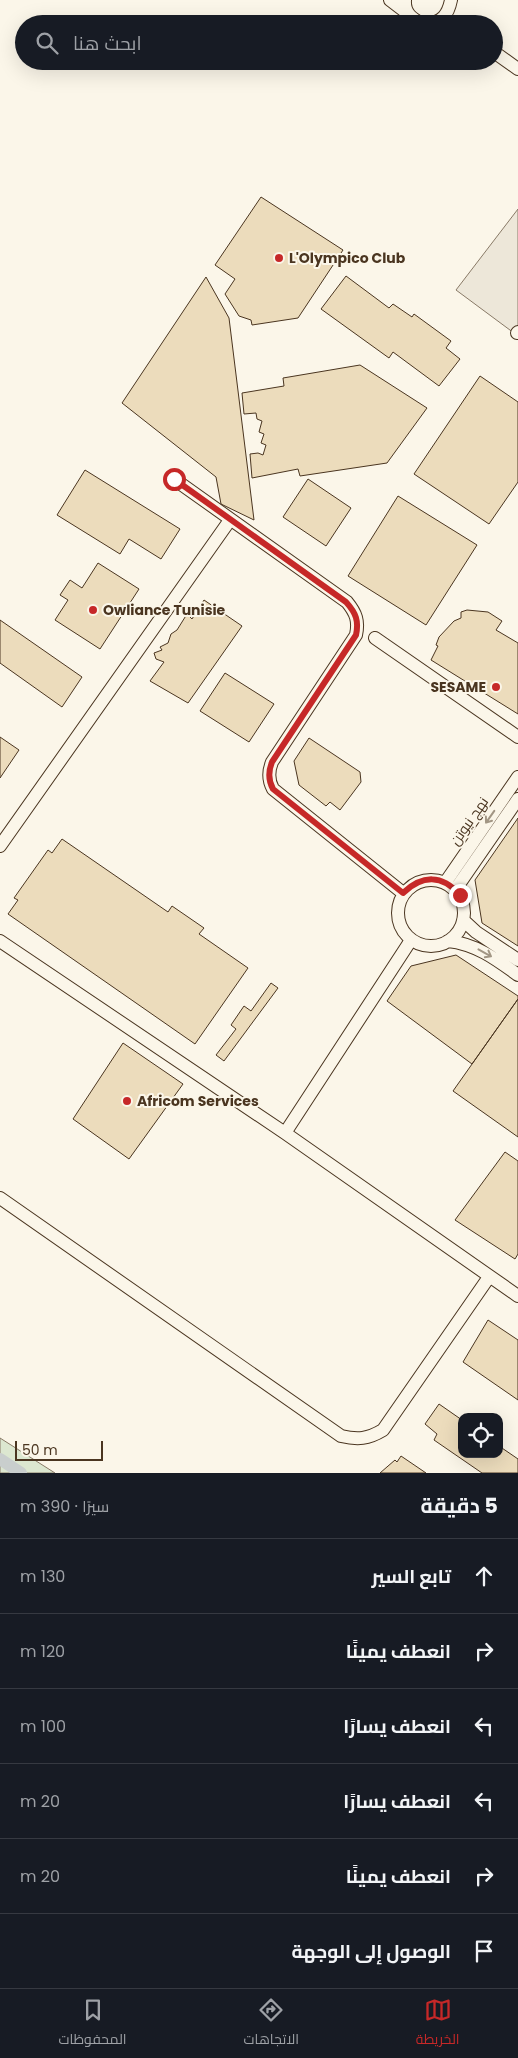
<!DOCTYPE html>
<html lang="ar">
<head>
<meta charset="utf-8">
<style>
	body { margin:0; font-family:Poppins,Cairo,sans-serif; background:#242831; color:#f1f3f6; direction:rtl }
	.controls { position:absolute; right:15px; bottom:15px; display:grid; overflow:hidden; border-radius:10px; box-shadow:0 5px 20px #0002 }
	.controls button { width:45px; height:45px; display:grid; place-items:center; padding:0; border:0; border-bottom:1px solid #363941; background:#171b24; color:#f1f3f6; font:25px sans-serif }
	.scale { position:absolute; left:15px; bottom:12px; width:88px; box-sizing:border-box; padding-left:5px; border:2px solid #4a3520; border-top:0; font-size:14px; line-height:18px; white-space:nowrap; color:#4a3520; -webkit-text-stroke:4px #fbf6e9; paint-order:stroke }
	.stop { position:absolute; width:15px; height:15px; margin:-11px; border:4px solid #c62828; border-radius:50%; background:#fff }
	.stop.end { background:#c62828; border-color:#fff; box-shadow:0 1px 5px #0008 }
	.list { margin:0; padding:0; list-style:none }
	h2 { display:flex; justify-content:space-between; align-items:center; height:65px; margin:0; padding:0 20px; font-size:21px }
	h2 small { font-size:16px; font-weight:400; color:#9ea1a6 }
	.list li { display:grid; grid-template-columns:32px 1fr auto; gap:15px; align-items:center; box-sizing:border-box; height:75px; padding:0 20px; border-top:1px solid #363941 }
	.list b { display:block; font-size:19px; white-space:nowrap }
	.list em { font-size:16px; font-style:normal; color:#9ea1a6 }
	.icon { flex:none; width:28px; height:28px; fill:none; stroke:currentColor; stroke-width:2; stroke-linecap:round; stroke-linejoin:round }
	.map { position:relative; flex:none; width:518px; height:1473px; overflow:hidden; direction:ltr }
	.search { position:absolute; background:#171b24; box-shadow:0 5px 20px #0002; left:15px; right:15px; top:15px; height:55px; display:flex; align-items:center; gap:12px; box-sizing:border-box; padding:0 18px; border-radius:28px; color:#9ea1a6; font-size:19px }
	.sheet { height:515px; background:#171b24 }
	nav { display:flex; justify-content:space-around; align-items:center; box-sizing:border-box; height:70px; border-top:1px solid #363941; background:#171b24; font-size:14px; color:#9ea1a6 }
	nav a { display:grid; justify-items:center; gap:2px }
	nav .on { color:#c62828 }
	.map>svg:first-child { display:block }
</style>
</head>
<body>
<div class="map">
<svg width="518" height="1473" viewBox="0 0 518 1473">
	<rect width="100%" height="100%" fill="#fbf6e9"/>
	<!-- green -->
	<path fill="#dce7d0" stroke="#887966" d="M0,1438L55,1473H0Z"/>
	<!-- parking -->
	<path fill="#ede7d9" stroke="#887966" d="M518,209V336L456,290Z"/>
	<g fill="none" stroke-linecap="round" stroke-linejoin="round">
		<!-- canal -->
		<path stroke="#c9cecd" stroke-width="12" d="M0,1459L21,1473"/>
	</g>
	<!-- building -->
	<path fill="#ecdcbc" stroke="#4a3520" d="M261,197L343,250L298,318L252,325L251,320L239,316L225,294L235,279L215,265Z
		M346,276L389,308L393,304L412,317L414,314L451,341L446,348L460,359L439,386L393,352L389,358L321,309Z
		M206,277L229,318L254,520L221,504L216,477L122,403Z
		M360,365L427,408L387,463L300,476L298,469L252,478L250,454L258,453L263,455L266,445L261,443L264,434L259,432L262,421L257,419L256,413L244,414L242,393L284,386L283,378Z
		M480,376L518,402V482L489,524L414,474Z
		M85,470L180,529L161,559L129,539L120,554L57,515Z
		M308,479L351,508L326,546L283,517Z
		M398,496L477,545L426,625L348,576Z
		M98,563L139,589L100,649L55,620L68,600L60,595L70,580L82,588Z
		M204,600L242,626L188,703L150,681L164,662L156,659L154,653L162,650L160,647L168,643L171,634L177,630L187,614L192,619Z
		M467,610L488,612L502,621L496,630L518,643V714L431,660L438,646L436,645L439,637L454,621L461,618V612Z
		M0,620L82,677L62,707L0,663Z
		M225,673L274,704L249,742L200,711Z
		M0,737L19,750L0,778Z
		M309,738L360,772L361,782L340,810L330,802L326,806L299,785L294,761Z
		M518,818V946L482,923L475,880Z
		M62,839L168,912L172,906L204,928L199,934L248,968L195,1044L8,914L18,900L14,898L48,850L52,853Z
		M456,955L518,996V999L472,1064L387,1001L411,966Z
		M271,983L278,988L224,1061L216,1055L236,1029L231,1025L244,1006L251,1011Z
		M518,999V1137L453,1091Z
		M123,1043L183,1084L129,1159L73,1119Z
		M505,1152L518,1161V1254L515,1259L455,1220Z
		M488,1320L518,1340V1400L463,1362Z
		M439,1404L462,1420V1454H499V1446L518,1459V1473H482L434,1440L437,1434L425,1424Z
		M401,1456L426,1473H380L395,1460L397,1462Z"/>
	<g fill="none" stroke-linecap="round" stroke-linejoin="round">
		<defs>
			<path id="minor" d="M390,0L407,13
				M405,0C404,13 412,19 423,24
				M427,24C442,22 448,15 451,0
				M494,52L518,69
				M517,333L518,332
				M174,479L347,602C356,613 359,621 356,635L272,762C268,772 268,780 273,789L403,893
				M375,638L518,737
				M0,846L230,520
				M398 913a33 33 0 1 1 66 0a33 33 0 1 1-66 0Z
				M445,883L518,777
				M455,890L518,799
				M463,920L476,932L518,960
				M0,941L285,1133L518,1296
				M448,941C476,944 496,959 518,975
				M285,1133L411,940
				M0,1198L341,1436C358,1440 368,1439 383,1430L489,1277"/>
		</defs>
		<!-- minor casing -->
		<use href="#minor" stroke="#4a3520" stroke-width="14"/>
		<!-- minor -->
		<use href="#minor" stroke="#fbf6e9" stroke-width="12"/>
	</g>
	<!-- one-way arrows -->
	<defs><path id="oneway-shaft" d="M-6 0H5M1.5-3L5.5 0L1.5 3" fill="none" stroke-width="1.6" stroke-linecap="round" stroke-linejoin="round" transform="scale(1.25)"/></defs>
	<g stroke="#a29684">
		<use href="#oneway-shaft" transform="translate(490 817) rotate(125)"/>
		<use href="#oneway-shaft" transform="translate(485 953) rotate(29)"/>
	</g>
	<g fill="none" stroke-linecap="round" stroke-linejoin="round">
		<!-- route -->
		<path stroke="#c62828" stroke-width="6" d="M174,479L346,602C356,613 359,621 356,635L272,762C268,772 268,780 273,789L403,893C422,875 442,874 460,895"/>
	</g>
	<!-- markers -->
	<g fill="#c62828" stroke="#fbf6e9" stroke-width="2">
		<circle cx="279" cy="258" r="5"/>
		<circle cx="93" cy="610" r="5"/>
		<circle cx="496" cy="687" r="5"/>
		<circle cx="127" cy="1101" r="5"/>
	</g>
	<g text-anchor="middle" stroke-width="4" stroke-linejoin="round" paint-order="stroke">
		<!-- poi labels -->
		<g font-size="14" font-weight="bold" fill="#4a3520" stroke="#fbf6e9" text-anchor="start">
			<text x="289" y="263">L'Olympico Club</text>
			<text x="103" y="615">Owliance Tunisie</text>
			<text x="486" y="692" text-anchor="end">SESAME</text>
			<text x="137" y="1106">Africom Services</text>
		</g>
		<!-- street labels -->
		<g font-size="14" fill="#4a3520" stroke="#fbf6e9">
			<text transform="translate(469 821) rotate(-55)" y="5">نهج نيوتن</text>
		</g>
	</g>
</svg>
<div class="controls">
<button><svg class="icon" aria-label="locate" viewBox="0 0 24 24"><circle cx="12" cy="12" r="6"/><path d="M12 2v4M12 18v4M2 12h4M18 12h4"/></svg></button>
</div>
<div class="scale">50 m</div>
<div class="stop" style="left:174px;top:479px"></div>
<div class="stop end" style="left:460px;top:895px"></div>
<div class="search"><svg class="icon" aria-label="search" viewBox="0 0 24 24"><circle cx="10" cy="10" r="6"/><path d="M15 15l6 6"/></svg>ابحث هنا</div>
</div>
<section class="sheet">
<h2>5 دقيقة<small>سيرًا · 390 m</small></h2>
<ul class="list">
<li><svg class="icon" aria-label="ahead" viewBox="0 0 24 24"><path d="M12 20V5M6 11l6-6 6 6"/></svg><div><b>تابع السير</b></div><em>130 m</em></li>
<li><svg class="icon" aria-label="right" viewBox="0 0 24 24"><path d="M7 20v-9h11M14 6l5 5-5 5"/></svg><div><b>انعطف يمينًا</b></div><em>120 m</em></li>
<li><svg class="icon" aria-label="left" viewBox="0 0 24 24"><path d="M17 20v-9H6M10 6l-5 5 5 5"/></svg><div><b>انعطف يسارًا</b></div><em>100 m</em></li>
<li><svg class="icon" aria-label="left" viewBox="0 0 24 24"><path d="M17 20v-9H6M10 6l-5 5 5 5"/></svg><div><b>انعطف يسارًا</b></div><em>20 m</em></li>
<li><svg class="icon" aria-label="right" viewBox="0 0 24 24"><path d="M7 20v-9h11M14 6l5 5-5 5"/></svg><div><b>انعطف يمينًا</b></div><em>20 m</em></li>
<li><svg class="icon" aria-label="arrive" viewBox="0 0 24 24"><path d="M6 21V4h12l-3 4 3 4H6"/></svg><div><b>الوصول إلى الوجهة</b></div></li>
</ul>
</section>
<nav>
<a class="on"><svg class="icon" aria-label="map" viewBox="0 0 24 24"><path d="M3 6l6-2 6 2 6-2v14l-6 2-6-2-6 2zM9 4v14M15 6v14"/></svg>الخريطة</a>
<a><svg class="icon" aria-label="directions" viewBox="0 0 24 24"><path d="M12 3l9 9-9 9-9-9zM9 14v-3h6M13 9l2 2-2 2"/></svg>الاتجاهات</a>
<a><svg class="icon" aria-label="saved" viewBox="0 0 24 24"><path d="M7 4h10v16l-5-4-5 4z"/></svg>المحفوظات</a>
</nav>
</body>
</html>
